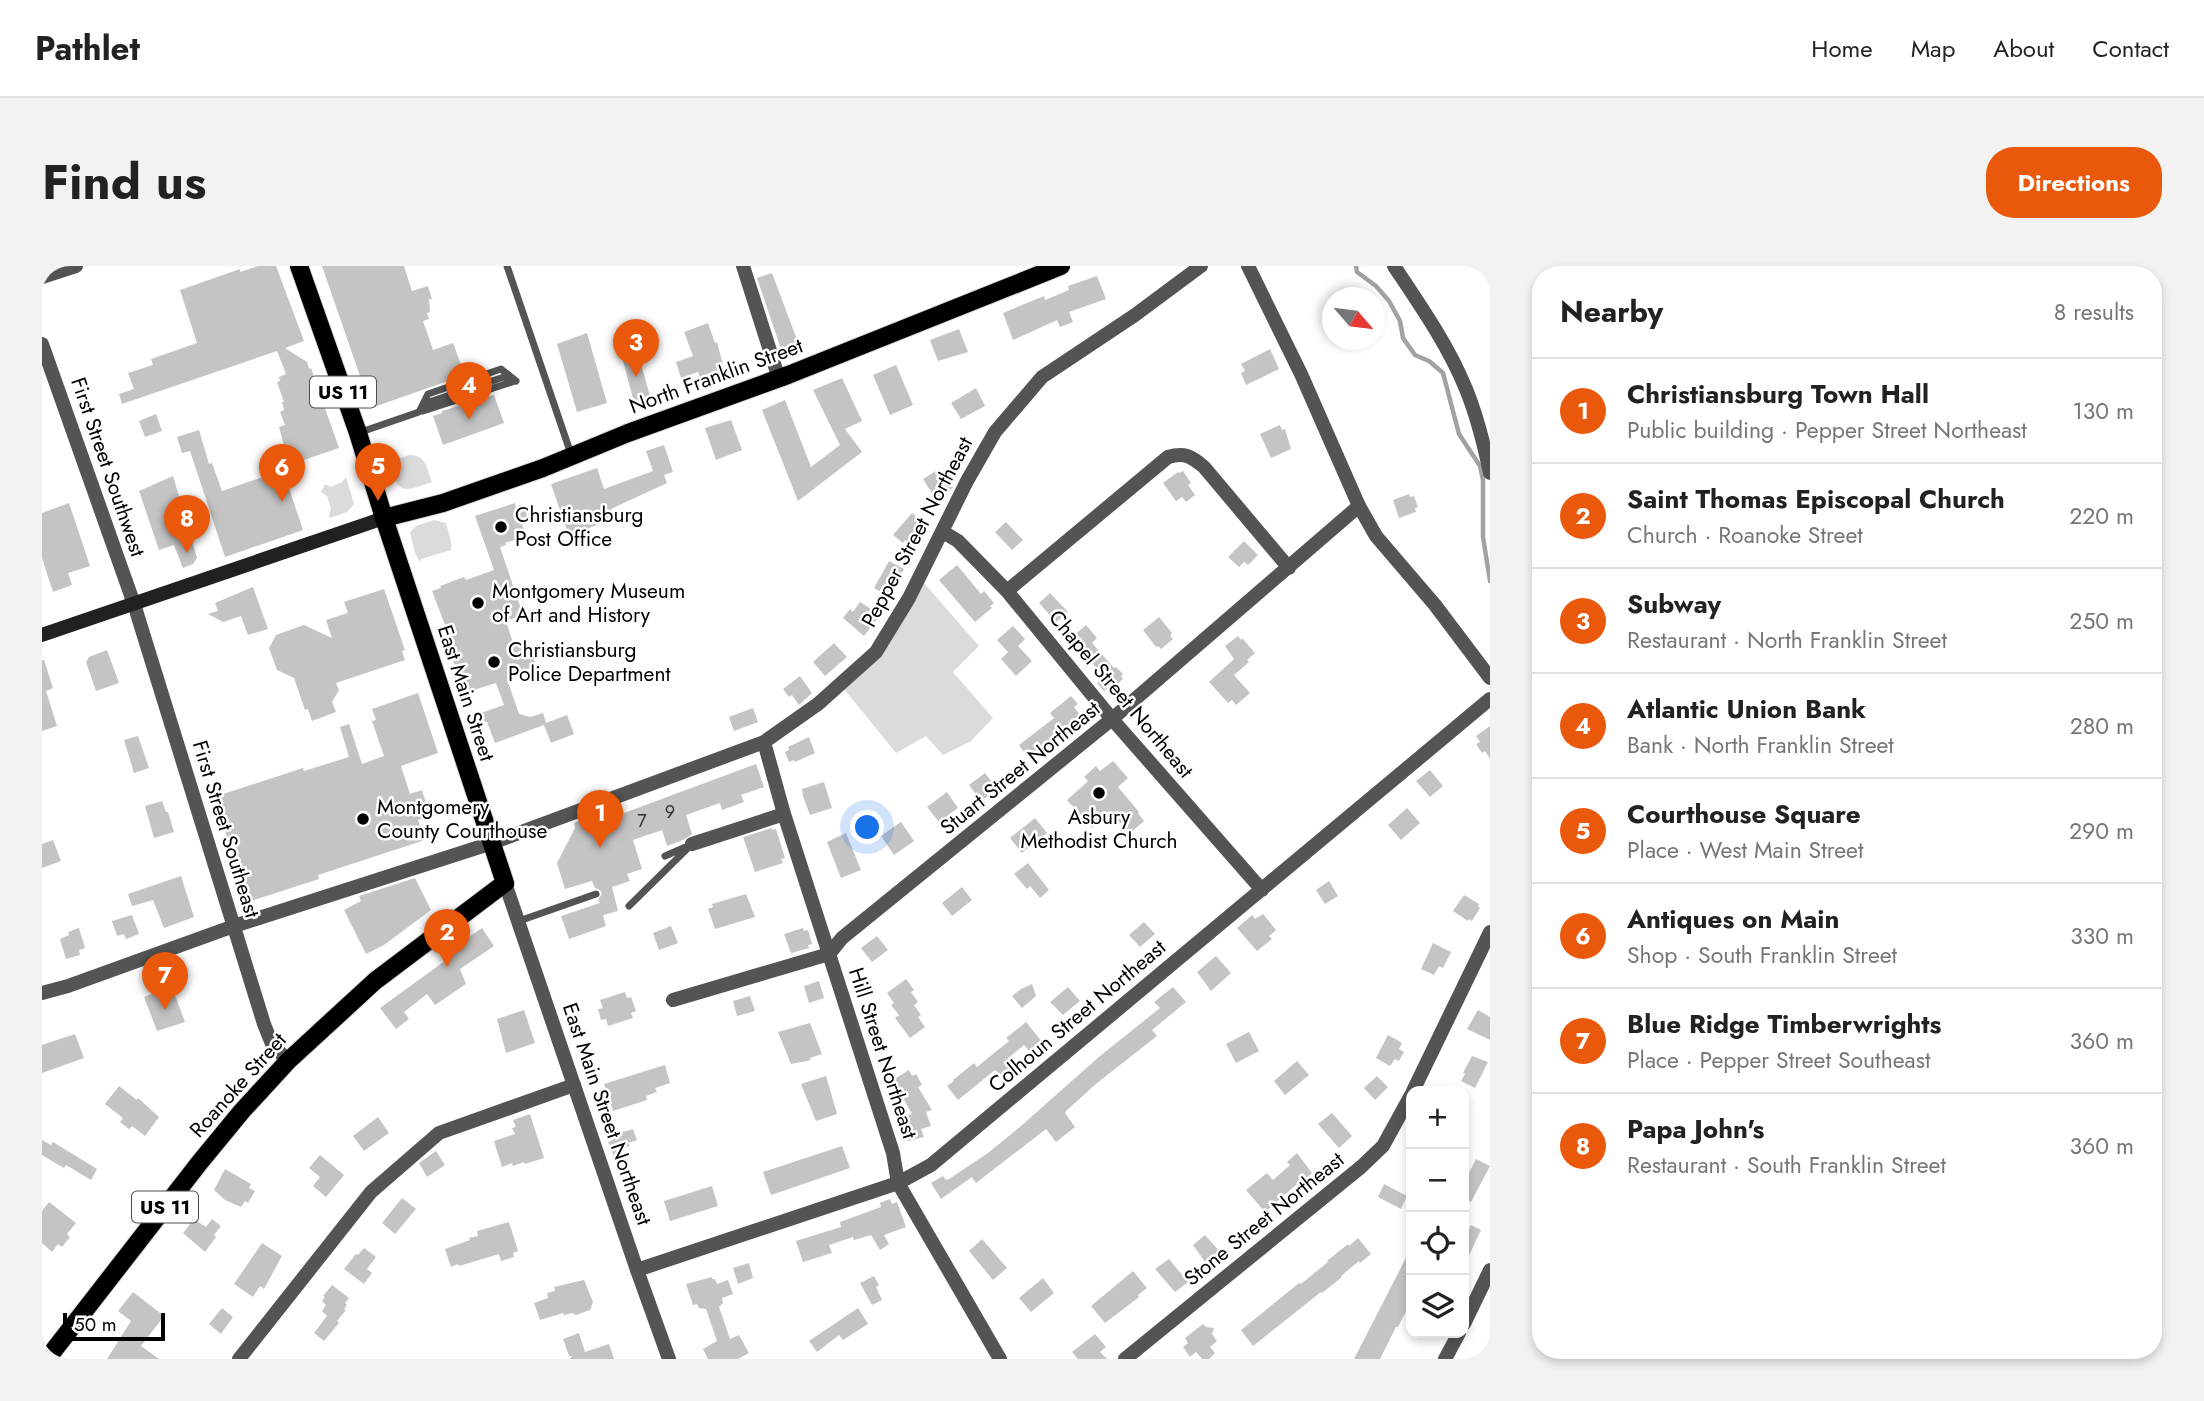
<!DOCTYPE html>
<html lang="en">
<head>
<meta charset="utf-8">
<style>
	body { margin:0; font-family:Jost,sans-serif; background:#f2f2f2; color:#222 }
	.controls { position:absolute; right:21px; bottom:21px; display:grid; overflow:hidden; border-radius:14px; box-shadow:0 4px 10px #0003 }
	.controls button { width:63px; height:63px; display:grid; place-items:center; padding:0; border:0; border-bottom:2px solid #e0e0e0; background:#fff; color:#222; font:35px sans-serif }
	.compass { position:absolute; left:1280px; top:21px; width:63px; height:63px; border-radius:50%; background:#fff; box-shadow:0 4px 10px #0003; rotate:118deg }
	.scale { position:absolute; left:21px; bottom:18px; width:102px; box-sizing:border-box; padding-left:7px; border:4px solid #000; border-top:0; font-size:19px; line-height:24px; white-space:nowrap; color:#000; -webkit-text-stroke:5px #fff; paint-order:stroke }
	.you { position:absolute; left:826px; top:562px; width:24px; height:24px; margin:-18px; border:5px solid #fff; border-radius:50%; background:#1a73e8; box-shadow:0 0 0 10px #1a73e833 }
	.badge { display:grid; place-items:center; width:46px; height:46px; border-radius:50%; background:#ea580c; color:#fff; font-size:23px; font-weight:700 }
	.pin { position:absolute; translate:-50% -58px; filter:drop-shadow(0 2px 4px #0008) }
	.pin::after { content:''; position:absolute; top:37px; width:24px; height:21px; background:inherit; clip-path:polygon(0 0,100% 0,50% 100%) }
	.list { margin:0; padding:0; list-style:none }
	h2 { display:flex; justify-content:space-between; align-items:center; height:91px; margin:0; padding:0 28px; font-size:30px }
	h2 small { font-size:23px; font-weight:400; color:#767676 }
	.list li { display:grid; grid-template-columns:46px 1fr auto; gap:21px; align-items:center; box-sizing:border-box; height:105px; padding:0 28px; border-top:2px solid #e0e0e0 }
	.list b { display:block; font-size:26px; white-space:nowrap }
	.list p { margin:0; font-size:23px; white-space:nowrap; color:#767676 }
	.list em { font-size:23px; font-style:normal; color:#767676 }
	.icon { flex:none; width:38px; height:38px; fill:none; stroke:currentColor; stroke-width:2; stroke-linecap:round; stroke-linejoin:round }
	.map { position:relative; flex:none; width:1448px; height:1093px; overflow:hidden; border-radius:28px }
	header { display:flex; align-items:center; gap:42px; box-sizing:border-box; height:98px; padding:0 35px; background:#fff; border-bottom:2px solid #e0e0e0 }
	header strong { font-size:33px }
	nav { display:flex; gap:38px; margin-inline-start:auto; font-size:24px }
	.intro { display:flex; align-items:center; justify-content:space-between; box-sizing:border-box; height:168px; padding:0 42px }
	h1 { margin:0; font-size:49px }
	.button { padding:18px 32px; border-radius:28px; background:#ea580c; color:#fff; font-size:24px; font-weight:700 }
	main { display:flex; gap:42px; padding:0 42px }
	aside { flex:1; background:#fff; border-radius:28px; box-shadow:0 4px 10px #0003 }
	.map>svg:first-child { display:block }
</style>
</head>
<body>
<header>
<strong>Pathlet</strong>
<nav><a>Home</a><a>Map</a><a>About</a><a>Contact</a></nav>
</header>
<div class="intro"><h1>Find us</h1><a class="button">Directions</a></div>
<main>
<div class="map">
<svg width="1448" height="1093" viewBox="0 0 1448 1093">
	<rect width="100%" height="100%" fill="#fff"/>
	<!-- green -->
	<path fill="#dbdbdb" d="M367,189C384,188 385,203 390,216C359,227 357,228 347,196Z
		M304,211L312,238L305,246L288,252L287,249L289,243L285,230L279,226L283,218L289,221L300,216Z
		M392,254L404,257L409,276V284L379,293L378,296L373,287L368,266L374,260Z
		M881,316L937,380L911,406L951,452L929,475L901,489L884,470L854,487L802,423Z"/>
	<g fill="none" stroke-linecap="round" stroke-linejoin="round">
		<!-- stream -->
		<path stroke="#a2a2a2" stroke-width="4.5" d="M1314,0L1315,6L1334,20L1347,35L1358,55L1361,72L1373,89L1387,95L1401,107L1417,168L1438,200L1441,214V271L1448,315"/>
	</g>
	<!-- building -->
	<path fill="#c4c4c4" d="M216,0H234L262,75L243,82L265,96L267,103L269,102L297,182L247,199L237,161L243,159L238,146L242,144L240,136H242L235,116L238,115L237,111L244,108L235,85L80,138L77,128L92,123L86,107L111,99L109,93L155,77L138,24L198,3V6Z
		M280,0H362L370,25L386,20L390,33H387L388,46L385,47L387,53L381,55L391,84L411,77L423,109L329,142Z
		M730,7L757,79L740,86L715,12Z
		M1055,10L1064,33L1027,46L1031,56L1018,61L1015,54L971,74L961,47L1002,30L1003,34L1027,24L1026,20Z
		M666,57L673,77L675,76L682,103L658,111L656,106L639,112L634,96L651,90L642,66Z
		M917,63L926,86L896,95L888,74Z
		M545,67L565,137L535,146L515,78Z
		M1228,83L1237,103L1204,119L1199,107L1203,105L1199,98Z
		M597,91L608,130L592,136L581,95Z
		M854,99L871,139L848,149L831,109Z
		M800,112L820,155L803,163L820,186L756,235L720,144L743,134L769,201L798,179L771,124Z
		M934,122L943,140L919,153L909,137Z
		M452,129L462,157L401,179L391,150L400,147V145Z
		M114,148L120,165L103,171L97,155Z
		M689,154L700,184L674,194L663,162Z
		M1238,159L1240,164L1243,163L1249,183L1229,192L1218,168Z
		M157,164L167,198L170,197L180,225L241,204L261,264L183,291L148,185L140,187L135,171Z
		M622,179L631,206L622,209L625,217L569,243L573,252L547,262L549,269L529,276L509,218L555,202L562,223L611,205L604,185Z
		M902,204L911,222L893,232L881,213L894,205L896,208Z
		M1141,205L1149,217L1146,219L1153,229L1144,236L1140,231L1134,235L1121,217L1136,206L1137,207Z
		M131,210L155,292L151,298L141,302L132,279L117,284L97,225Z
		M1367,228L1368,231L1372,230L1376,241L1373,242L1374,246L1357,252L1351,234Z
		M27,237L48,300L26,307L30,319L11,326L0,292V247Z
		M473,237L474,243L482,240L487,256L480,258L482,264L476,266L478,272L463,277L464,279L458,281L481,349L464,355L471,377L476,375L478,380L481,379L483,386L489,384L494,400L480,405L481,408L465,413L477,448L488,451L501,447L504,457L525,449L532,468L509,477L502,459L453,477L445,456H443L439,447L462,439L454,417L422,427L407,382L411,380L390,325L399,322L398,320L422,311L424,314L452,304L433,250Z
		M870,247L886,260L869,280L863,274L861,277L851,269Z
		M964,256L981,274L970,284L953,266Z
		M1202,275L1216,289L1206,299L1202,296L1197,301L1186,291Z
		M847,295L862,303L846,330L832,322Z
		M915,299L939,328L942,325L952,337L948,340L950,342L933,356L897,314Z
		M211,321L226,363L206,369L199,350L181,356L166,348L176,345L173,337Z
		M342,323L363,384L360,385L363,394L294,417L297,424L290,436L294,446L270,455L266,443L263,444L252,412L235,404L227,382L234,369L262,359L290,372L284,354L306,347L302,336Z
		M1008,327L1026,346L1014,356L997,337Z
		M818,336L838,349L822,370L801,352L808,343L811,346Z
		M1117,351L1130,367L1128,370L1131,373L1119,383L1116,380L1114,381L1101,364Z
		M1044,359L1055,372L1050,377L1072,402L1074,401L1081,408L1079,410L1081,413L1067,425L1064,423L1062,425L1055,417L1062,411L1029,372Z
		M971,360L983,373L976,380L990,395L974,410L959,393L966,386L955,374Z
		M1196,370L1199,374L1200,372L1213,387L1205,394L1207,396L1192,409L1208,427L1194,439L1190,434L1186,437L1167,416L1192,393L1183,380Z
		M792,377L805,391L783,410L771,396Z
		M65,384L77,417L54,425L44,396L47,391Z
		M0,394H2L11,422L4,425L15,460L0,465Z
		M758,410L770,427L757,439L750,429L747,431L741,423Z
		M376,427L396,487L359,500L368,528L380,524L388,550L376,554L383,574L276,609L277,613L206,636L172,531L261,502L262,505L307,491L298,461L307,458L320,498L342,490L330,455L334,454L330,443Z
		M1029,430L1036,438L1032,441L1038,449L986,491L977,479L1012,452L1008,447Z
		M711,442L716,456L692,465L687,451Z
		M1448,460V493L1443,485L1440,487L1434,478L1438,476L1434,470Z
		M96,470L107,502L92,507L82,474Z
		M767,471L773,487L753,496L752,494L747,496L743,486L747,484L746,481Z
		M1071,495L1086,512L1076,521L1097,546L1096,547L1102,555L1088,567L1068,546L1050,562L1025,534L1043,518L1046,515L1042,511L1054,500L1058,505Z
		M714,498L722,521L699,529L702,536L680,544L678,537L644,549L650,568L641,574L625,580L620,564L591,574L600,603L585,608L588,615L570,621L576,645L561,649L564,660L527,673L519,650L558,637L556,634L560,628L558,624L553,622L550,615L523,623L515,597L533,562L532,557L579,539L582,547Z
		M1388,504L1401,520L1388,531L1374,515Z
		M943,507L955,523L939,535L927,519Z
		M782,516L790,542L768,549L761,530L760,523Z
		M905,526L916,542L897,556L885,541Z
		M120,535L124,546H126L132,566L112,572L103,540Z
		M1365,542L1378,557L1359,574L1346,559Z
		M993,552L1005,567L980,587L968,572Z
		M859,556L872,575L852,589L839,570Z
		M730,562V564L734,563L743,592L739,593L741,597L713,606L701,571Z
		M804,567L819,604L799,612L785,576Z
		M11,574L19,595L0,602V578Z
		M986,597L1007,624L998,632L988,620L985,623L972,608Z
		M139,610L152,651L122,662L111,634L90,640L86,628Z
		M373,612L389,644L342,679L324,688L302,644L319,635L317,630Z
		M1287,615L1296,630L1283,638L1274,624Z
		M920,621L930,634L910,650L900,637Z
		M704,628L713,651L673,663L666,643L671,641L670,638Z
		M1422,629L1437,638L1436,640L1438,642L1430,655L1427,653L1426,655L1411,645Z
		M1221,648L1234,664L1227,670L1230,673L1215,685L1195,662L1210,649L1213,653Z
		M90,649L97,668L84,673L82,668L75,670L70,655Z
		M1102,656L1113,668L1098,681L1087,669Z
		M629,660L636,677L617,684L611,667Z
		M37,662L43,682L37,684L38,689L24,693L18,673L27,669L26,666Z
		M440,662L452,680L418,703L424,718L393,739L385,728L362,746L367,753L354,763L338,742L407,692L406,690L414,685L411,682Z
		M761,662L762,665L766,664L770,678L766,679L767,682L749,687L742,668Z
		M835,670L846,684L830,696L819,682Z
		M1391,677L1409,686L1401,702L1397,700L1392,709L1379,703Z
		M1174,690L1189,707L1169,725L1155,706Z
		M864,713L872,724L869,726L876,736L872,739L879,749L876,751L883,761L868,772L853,752L857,749L849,739L852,737L845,727Z
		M777,715L782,732L767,737L762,720Z
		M990,718L994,730L980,742L970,730L979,723Z
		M130,721L143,756L115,765L102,731Z
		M1026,721L1038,735L1021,749L1008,736Z
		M1131,721L1144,736L1110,764L1115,770L1055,817L1024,845L1023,847L1033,861L1014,876L1004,863L934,917L930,911L899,933L889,917L901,910L904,914L907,913L946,887L979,860L1058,790L1118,742L1112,736Z
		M583,726L585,732L589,731L594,745L589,747L591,752L566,760L564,753L559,754L556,743L561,742L558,734Z
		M708,730L713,745L695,750L691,735Z
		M482,744L493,777L464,787L455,753Z
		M1436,744L1448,751V774L1425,763Z
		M984,756L1001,777L989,787L982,779L966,792L971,802L961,810L953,804L916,834L905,820L912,815L911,814L932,797L935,801L967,775L964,772Z
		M768,757L780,788L768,792L769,794L749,798L736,766Z
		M1207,766L1217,785L1194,797L1184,778Z
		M33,768L42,792L0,807V779Z
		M1346,769L1360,777L1357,783L1362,786L1357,795L1353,793L1348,800L1334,792Z
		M1430,790L1446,796L1433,822L1419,815L1423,808L1421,807Z
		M1255,795L1267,809L1243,829L1232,815Z
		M623,799L628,817L613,822L615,826L604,830L605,834L571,845L562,818Z
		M867,804L870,810L874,808L880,819L876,821L890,844L884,846L889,860L879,863L882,871L866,875L860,854L864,853L863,850L870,848L851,814Z
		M784,810L795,848L774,855L759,818Z
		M1335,810L1346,821L1333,834L1322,822Z
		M77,820L95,834L96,832L117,851L103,870L90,860L87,863L78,856L81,852L63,838Z
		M1290,847L1310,870L1297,882L1276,858Z
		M488,848L502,892L483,898L482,896L471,900L470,897L460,901L452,875L473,868L470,862L474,861L471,854Z
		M336,851L347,867L322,885L311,870Z
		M591,863L595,874L586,877L588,880L581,882L584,892L574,895L566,876L571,874L570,869Z
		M0,874L9,879L11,876L55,903L49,914L24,899L22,902L0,889Z
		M800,880L808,902L729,929L721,906Z
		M394,885L403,899L385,911L377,897Z
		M1255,887L1270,907L1256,919L1255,918L1223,946L1204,924L1225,907L1231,914L1248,899L1245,896Z
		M278,889L302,909L284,931L271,920L278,911L267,902Z
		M1434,893L1448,900L1429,936L1422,932V917Z
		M183,903L209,918L207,922L213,925L206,937L203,935L199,941L183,934L172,924Z
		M1342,918L1365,930L1359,943L1336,931Z
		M670,920L676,940L628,955L622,935Z
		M360,932L374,943L353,968L340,957Z
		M848,933L850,938L855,936L864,961L842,969L847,978L838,984L829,969L812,974L811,971L787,979L790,987L761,996L754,975L799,961L798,956L839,941L838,937Z
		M7,936L34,957L25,968L28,971L20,981L16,978L10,986L0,977V945Z
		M152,953L164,961L170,953L179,960L172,969L174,971L163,986L141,967Z
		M467,956L476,985L471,987L472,991L459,995L457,988L417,1000L416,998L409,1001L403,983L428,974L427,972L436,970L435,965Z
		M1429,959L1439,964L1422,1000V974Z
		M1163,969L1180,988L1166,1000L1151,979Z
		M1316,972L1329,988L1318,997L1317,995L1299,1010L1300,1011L1280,1027L1279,1026L1211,1080L1199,1064L1257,1017L1259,1018L1286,996L1285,995L1306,978L1307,980Z
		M940,973L965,1002L951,1014L927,985Z
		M220,977L240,990L222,1023L218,1020L211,1031L192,1018Z
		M322,982L334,991L325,1003L330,1007L322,1018L302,1003L314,988L316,989Z
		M1369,982V1036L1356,1061H1354L1338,1093H1312Z
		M1127,993L1146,1016L1133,1026L1113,1003Z
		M707,997L711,1012L696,1018L691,1002Z
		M1091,1005L1105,1022L1096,1029L1097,1031L1063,1057L1049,1040Z
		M832,1010L837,1019L834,1021L840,1034L830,1039L818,1017Z
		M670,1011V1013H673L675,1018L686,1014L691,1028L680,1032L681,1037L677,1041L688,1073L697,1069L707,1087L696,1093H666L661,1083L675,1075L664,1043L657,1042L655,1038L651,1039L644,1018Z
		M1001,1012L1012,1027L989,1046L977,1032Z
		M542,1014L551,1036L548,1044L534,1049L530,1047L522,1049L521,1047L498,1054L492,1037L506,1032L505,1027L513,1025L512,1021Z
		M290,1019L307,1032L303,1037L305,1039L302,1043L304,1044L295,1055L297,1057L282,1075L272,1067L285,1050L280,1045L284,1039L280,1035L283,1031L281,1030Z
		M91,1026L122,1050L99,1080L117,1093H65L89,1055L76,1045Z
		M180,1042L191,1051L179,1068L167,1058Z
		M816,1042L826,1058L801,1074L797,1069L775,1086L767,1075Z
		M1161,1058L1164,1061L1172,1062L1170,1068L1175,1075L1168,1081L1173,1087L1167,1093H1160L1154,1086L1148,1091L1141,1081L1146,1077L1143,1072Z
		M537,1067L543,1086L567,1078L572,1093H528L530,1090H527L521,1073Z
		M1053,1068L1064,1081L1058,1086L1065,1093H1036L1030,1086Z"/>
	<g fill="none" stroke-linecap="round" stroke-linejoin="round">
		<defs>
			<path id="primary" d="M342,252L401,237L501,202L586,167L746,109L1019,0
				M5,1093L158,896L200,845L246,795L333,715L463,617L342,252L316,167L257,0"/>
		</defs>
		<!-- primary casing -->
		<use href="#primary" stroke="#dbdbdb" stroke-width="20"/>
		<!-- service -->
		<path stroke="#545454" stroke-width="7" d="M465,0L529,188
			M380,143L390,135L462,111L470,114
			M381,145L473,115
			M316,167L377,146L386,128L459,103L474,115
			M623,590L646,580
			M587,640L650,578
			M477,655L554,628"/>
		<!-- minor -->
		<path stroke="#545454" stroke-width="14" d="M701,0L737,113
			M1352,0C1378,39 1406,79 1424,123C1435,150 1442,178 1448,207
			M0,11L34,0
			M0,78L92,338L222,758L230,778L246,795
			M901,266L916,275L965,325L1070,453L1220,624
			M965,325L1126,191C1142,186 1149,190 1162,201L1247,302
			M722,476L742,548L851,887L856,917L958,1093
			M650,578L742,548
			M0,727L26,720L192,660L450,577L722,476L776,438L834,386L867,332L925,215L953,166L1000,111L1093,49L1159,0
			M631,734L787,688L800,672L1070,453L1317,240
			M1371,825L1448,666
			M595,1004L856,917L889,899L1448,433
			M1422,1058L1448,1004
			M197,1093L329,926L397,867L532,819
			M1083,1093L1319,901L1341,880L1369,829
			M1403,1093L1417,1067"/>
		<!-- tertiary -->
		<path stroke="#545454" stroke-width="14" d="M1206,0L1259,108L1317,240L1334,270L1393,339L1448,412
			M463,617L595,1004L627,1093"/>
		<!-- secondary -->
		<path stroke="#212121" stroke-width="14" d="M0,369L342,252"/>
		<!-- primary -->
		<use href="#primary" stroke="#000" stroke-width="18"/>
	</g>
	<!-- markers -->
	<g fill="#000" stroke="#fff" stroke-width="2.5">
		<circle cx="459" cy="261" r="7"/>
		<circle cx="436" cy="337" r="7"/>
		<circle cx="452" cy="396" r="7"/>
		<circle cx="1057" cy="527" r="7"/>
		<circle cx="321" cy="553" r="7"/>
	</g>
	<g text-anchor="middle" stroke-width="5" stroke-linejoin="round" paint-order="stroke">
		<!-- number labels -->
		<g font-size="18" fill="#313131">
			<text x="628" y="552">9</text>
			<text x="600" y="561">7</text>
		</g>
		<!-- shield labels -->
		<g fill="#fff" stroke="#4c4c4c" stroke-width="2">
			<rect x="268" y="110.5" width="66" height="31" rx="5"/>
			<rect x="90" y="925.5" width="66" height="31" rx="5"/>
		</g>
		<g font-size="19" font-weight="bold" fill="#000">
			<text x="301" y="133">US 11</text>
			<text x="123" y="948">US 11</text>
		</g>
		<!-- street labels -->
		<g font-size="21" fill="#000" stroke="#fff">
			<text transform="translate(674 110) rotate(-20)" y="7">North Franklin Street</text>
			<text transform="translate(66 201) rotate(71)" y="7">First Street Southwest</text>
			<text transform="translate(875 266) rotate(-62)" y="7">Pepper Street Northeast</text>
			<text transform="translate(424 427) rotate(72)" y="7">East Main Street</text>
			<text transform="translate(1079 428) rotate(50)" y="7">Chapel Street Northeast</text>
			<text transform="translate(978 502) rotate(-39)" y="7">Stuart Street Northeast</text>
			<text transform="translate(184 563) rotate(73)" y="7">First Street Southeast</text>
			<text transform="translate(1035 750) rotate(-40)" y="7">Colhoun Street Northeast</text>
			<text transform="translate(841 787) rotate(72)" y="7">Hill Street Northeast</text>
			<text transform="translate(196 819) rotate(-48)" y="7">Roanoke Street</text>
			<text transform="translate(565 848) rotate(71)" y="7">East Main Street Northeast</text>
			<text transform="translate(1222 953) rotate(-39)" y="7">Stone Street Northeast</text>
		</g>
		<!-- poi labels -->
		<g font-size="21" fill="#000" stroke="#fff" text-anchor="start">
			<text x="473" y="256">Christiansburg<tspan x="473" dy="24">Post Office</tspan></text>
			<text x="450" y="332">Montgomery Museum<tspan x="450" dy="24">of Art and History</tspan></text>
			<text x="466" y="391">Christiansburg<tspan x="466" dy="24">Police Department</tspan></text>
			<text x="335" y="548">Montgomery<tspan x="335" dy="24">County Courthouse</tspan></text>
			<text x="1057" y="558" text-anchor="middle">Asbury<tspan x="1057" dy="24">Methodist Church</tspan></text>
		</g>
	</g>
</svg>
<div class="controls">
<button>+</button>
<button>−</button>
<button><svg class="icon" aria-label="locate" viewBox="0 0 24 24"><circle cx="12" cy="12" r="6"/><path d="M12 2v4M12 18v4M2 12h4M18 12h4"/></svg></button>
<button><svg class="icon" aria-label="layers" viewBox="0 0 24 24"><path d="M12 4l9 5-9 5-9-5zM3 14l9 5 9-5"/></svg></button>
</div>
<svg class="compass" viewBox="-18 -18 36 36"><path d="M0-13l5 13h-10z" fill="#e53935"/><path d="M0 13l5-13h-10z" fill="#767676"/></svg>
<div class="scale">50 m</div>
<div class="you"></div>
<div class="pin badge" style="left:558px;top:582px">1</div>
<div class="pin badge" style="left:405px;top:701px">2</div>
<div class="pin badge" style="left:594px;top:111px">3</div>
<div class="pin badge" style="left:427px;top:154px">4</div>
<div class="pin badge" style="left:336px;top:235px">5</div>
<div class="pin badge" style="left:240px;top:236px">6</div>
<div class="pin badge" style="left:123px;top:744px">7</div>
<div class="pin badge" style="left:145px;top:287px">8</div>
</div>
<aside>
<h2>Nearby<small>8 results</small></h2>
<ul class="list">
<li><span class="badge">1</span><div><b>Christiansburg Town Hall</b><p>Public building · Pepper Street Northeast</p></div><em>130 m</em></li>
<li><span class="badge">2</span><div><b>Saint Thomas Episcopal Church</b><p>Church · Roanoke Street</p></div><em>220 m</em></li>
<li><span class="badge">3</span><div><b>Subway</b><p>Restaurant · North Franklin Street</p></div><em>250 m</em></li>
<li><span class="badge">4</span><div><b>Atlantic Union Bank</b><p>Bank · North Franklin Street</p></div><em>280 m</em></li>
<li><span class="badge">5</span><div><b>Courthouse Square</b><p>Place · West Main Street</p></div><em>290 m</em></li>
<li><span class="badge">6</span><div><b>Antiques on Main</b><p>Shop · South Franklin Street</p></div><em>330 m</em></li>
<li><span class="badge">7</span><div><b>Blue Ridge Timberwrights</b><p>Place · Pepper Street Southeast</p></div><em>360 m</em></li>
<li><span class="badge">8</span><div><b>Papa John's</b><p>Restaurant · South Franklin Street</p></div><em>360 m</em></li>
</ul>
</aside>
</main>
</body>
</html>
